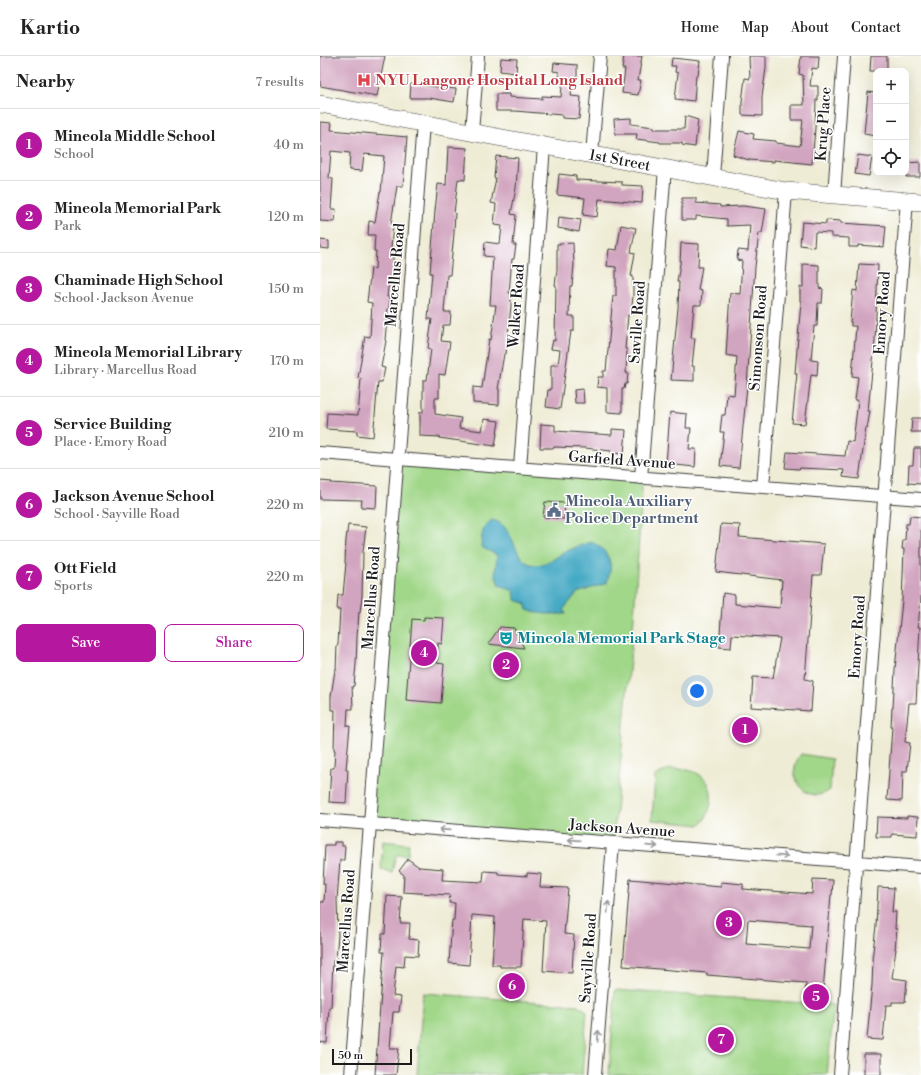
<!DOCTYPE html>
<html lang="en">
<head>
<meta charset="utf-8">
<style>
	body { margin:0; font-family:"Libre Bodoni",serif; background:#f2f2f2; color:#222 }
	.controls { position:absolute; right:12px; top:12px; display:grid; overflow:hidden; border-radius:8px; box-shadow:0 4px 16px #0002 }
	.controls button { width:36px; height:36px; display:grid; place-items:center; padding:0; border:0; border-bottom:1px solid #e0e0e0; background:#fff; color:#222; font:20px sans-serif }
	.scale { position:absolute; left:12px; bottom:10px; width:80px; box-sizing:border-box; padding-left:4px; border:2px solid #1c1c1c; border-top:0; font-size:11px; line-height:14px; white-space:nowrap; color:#1c1c1c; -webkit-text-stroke:3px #fff; paint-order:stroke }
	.you { position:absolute; left:377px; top:635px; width:14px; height:14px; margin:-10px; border:3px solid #fff; border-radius:50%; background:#1a73e8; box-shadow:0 0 0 6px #1a73e833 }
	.badge { display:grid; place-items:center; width:26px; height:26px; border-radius:50%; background:#b5179e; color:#fff; font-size:13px; font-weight:700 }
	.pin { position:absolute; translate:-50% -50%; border:2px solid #fff; box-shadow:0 1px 4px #0006 }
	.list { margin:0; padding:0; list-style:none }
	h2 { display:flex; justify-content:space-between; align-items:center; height:52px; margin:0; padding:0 16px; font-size:17px }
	h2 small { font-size:13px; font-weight:400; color:#767676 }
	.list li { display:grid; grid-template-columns:26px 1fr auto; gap:12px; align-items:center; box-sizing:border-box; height:72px; padding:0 16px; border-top:1px solid #e0e0e0 }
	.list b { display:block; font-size:15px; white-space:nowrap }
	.list p { margin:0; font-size:13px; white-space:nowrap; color:#767676 }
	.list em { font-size:13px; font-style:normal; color:#767676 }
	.actions { display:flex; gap:8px; padding:12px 16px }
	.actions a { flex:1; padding:9px 0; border:1px solid #b5179e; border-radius:8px; text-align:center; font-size:14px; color:#b5179e }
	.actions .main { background:#b5179e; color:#fff }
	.icon { flex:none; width:22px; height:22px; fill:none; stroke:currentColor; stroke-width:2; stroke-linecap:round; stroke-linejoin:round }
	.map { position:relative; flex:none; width:601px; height:1019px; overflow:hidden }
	header { display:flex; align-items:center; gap:24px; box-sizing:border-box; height:56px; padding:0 20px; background:#fff; border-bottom:1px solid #e0e0e0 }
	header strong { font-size:19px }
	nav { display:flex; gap:22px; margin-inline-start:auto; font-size:14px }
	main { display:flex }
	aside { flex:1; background:#fff }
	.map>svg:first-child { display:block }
</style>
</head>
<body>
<header>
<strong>Kartio</strong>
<nav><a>Home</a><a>Map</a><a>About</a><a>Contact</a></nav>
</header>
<main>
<aside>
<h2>Nearby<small>7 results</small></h2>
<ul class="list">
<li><span class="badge">1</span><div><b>Mineola Middle School</b><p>School</p></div><em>40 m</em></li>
<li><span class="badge">2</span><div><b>Mineola Memorial Park</b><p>Park</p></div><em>120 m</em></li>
<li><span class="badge">3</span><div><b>Chaminade High School</b><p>School · Jackson Avenue</p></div><em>150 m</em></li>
<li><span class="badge">4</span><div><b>Mineola Memorial Library</b><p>Library · Marcellus Road</p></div><em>170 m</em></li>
<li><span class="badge">5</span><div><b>Service Building</b><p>Place · Emory Road</p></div><em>210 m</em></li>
<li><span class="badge">6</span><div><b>Jackson Avenue School</b><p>School · Sayville Road</p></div><em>220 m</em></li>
<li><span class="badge">7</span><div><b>Ott Field</b><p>Sports</p></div><em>220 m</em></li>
</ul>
<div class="actions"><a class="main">Save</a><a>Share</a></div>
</aside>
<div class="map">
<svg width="601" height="1019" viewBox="0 0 601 1019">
	<rect width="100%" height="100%" fill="#fff"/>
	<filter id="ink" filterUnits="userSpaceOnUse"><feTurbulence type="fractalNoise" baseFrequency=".025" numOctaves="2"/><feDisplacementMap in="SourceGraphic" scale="8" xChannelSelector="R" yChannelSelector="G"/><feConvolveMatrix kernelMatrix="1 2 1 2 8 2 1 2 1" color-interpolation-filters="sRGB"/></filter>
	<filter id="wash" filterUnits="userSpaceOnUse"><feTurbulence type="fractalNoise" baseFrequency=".012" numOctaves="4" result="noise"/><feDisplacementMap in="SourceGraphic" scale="16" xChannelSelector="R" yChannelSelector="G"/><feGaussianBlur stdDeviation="0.9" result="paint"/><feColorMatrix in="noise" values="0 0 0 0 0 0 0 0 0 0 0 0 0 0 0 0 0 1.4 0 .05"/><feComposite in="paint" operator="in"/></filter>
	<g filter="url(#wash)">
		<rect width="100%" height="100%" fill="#efecd5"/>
		<!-- green -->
		<path fill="#a1d789" stroke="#5e7a52" d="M78,403L321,422L322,434L314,561L293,787L49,768Z
			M481,698L512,703L510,734C487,751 463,720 481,698Z
			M349,713C359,713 372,713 380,719C397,730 393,756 380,769L332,764L335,720Z
			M63,785L89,788L88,799H76L72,817L61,813Z
			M295,934L514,949L507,1019H289Z
			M103,937L258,949L267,955L262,1019H97Z"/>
		<!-- water -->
		<path fill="#44a9c4" stroke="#306270" d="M172,464C200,469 190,519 226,507C233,505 238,499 245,496C253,492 262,489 271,486C280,489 288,497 290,507C292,512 288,521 287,527L257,537L244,553L246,558C232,558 220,559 207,554L205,547L195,544L194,535L179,529L175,518L177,499L161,491C162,480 161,471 172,464Z"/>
		<g id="blocks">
			<!-- building -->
			<path fill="#d1a4bf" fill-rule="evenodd" d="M0,0H65L57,40L0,30Z
				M304,0H322L318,24H321L318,39L302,37L305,13H302Z
				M429,0H446V12L442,41V60L422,59V46L425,22L430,23Z
				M481,0H499L498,13L492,12L490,30H498V44H496L495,72L492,108L454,104V106L429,104L413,99L419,75L434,78L433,83L456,85V87L480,90L483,64H471V49H484L483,19L479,18Z
				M551,0H567V15H550Z
				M181,2L197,3L196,17L180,15Z
				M352,2L380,5L378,19H376L374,45L355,43L358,17L355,16L356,10H351Z
				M234,7L257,9V22H253L251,40L261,41L259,63L242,62V59L195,55H176V38H189V41L222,43V40L241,41L243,21H239V16L233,15Z
				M91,28L136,33L134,46L109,42H90Z
				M548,36L556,37V80L544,78Z
				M365,60L378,64L375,91L362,89V87H340V86L316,83L317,78H295L294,63L311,62V68L334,71V73H364Z
				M0,66L12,67L11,74L87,81L83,130H77L71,168H73L71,192H74L71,224H69L67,241H70L69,252H68L65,284L66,285L61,311L65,312L62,326H58L53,381L37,379V375L6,373L7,357L38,359L41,323L38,322L45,280L50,281L52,247L47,246L51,212L55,213L56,195H54L55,179H48L49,165L55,166L60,136H61L64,100L44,98L42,115L29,114L30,97L11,95L9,122L13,123L11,153H16L15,166L0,165Z
				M128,91L147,92L145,124L138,123L134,157H135L134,177L130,219H127L124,256H131L130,269H123L121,285L130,286L125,319L119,318V342H115V358L141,362L139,372L162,375L164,363L179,365L175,390L119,382L120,381L100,380V356H103V324H107L111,293L108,292L112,263H108L112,217H110L115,155L118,128L126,129Z
				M538,99L552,101L549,120L535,118Z
				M176,100L198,102L196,132L191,158L196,159L193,189H196L194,203H192L189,237H191V250L186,298H184L178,333H179V349L153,347V331L162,332L169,283L171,284L176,249H170L173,201L164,200L165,186L180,188L182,170L174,169L176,148L171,147L176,122H174Z
				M600,106V121H586V107Z
				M239,118L256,120V124L302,126V129L323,130L322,147L279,143L277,161L263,159L265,142L237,139Z
				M362,142H376V147L400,149V151L423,150L446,153L442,177H439L435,211L427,330L419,412L400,410L404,376H400L402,359H405L407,338L414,339L417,301L406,299L410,237L420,238L422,205L417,204L418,194L428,195L430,169L407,170V163L376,160V164H362Z
				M239,161L261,164L259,176L238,172Z
				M506,164L521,165V167L566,170L564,191L538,189V191H529V182L511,181V177L495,176L494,191L480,189L482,166L506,168Z
				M301,169L316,172L311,196L315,197L311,220H313V240L311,259H308L305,293H307L306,317H308L307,328H305L304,333H302V357L287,356V332L277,331L278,321H283V315H286L293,240H296V211L287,210L289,193L297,194Z
				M0,184L9,185V193L0,192Z
				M253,187L254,209L252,230H250L249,260H254V275H251L240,353L226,351L228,334H231V309H238L240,294L231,293L233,284L235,285L236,229H235L237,214V188Z
				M361,187L379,188L378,211H382L378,234L382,235L381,249H374L371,282H375L372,310H374V325L351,324L358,252L359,226H357L360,208Z
				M483,208L499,209V232L503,233L502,247H498L497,270H494L491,304L498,305L497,320L491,319L485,368L472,367L477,318L475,317L481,246L480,245V231H483Z
				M539,208L558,209L555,285L548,355H550L547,373L546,372L539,423L523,421L524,414L480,412L479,413L465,412L467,396L525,400L527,385L533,386L538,344H535L538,321L532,320L536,270H531V266H530L533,234L537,235Z
				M263,333L264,347H255L254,334Z
				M350,356L367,358L366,372H371L369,393H376L375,411L346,408Z
				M592,362H601V376H591Z
				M221,368L235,369V375L292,379V373L306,374L304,398L291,397V395L265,392L234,391V392H220Z
				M594,392H601V428L588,427L589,409H593Z
				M0,425L12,426L11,427L57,430L56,452L41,451L42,444L0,443Z
				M225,446L245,447L244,463L223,461Z
				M590,460L601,461V541L598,571H600L596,647H589L585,686L590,687L587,715H583L582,745L567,744L572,671H571L572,652H573L575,613L582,545L584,493H582L583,484H585L586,468H589Z
				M401,468L420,469L419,481L504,488L501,519H493L485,623L493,625L491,655L431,651L433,621L453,622L460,582L412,579L411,592L399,591L403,537L415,539V548L460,552L462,524L396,516Z
				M28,469L46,471L43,495L42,541L40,556H39L37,581L36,608L34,630H32L33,653H28L27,670H30L26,713H28L26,747L9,746L11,712H14L15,694H14L15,654H11V640L15,614H16L17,589H18L20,554H17L18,539H23L26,507H25L26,484Z
				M104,561L124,562L122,588L118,587L117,607L124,608L121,647L86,644L92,563L104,564Z
				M180,571L194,572L204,592L168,588Z
				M587,760L598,761L597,780L572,778V781H556L557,761L587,762Z
				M14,786H22V790H25L24,804H20L17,844L18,879L16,904H13L11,951H9L7,987L0,986V846H4L5,828H3L5,789H14Z
				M88,803L99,811L123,813L122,824L163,826L164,815L178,816V818L207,820V817L221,818L220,831L248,832L244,878L254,879L252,917L223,915L226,865L204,863L201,911H180V909H172L175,861L152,859L149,909L129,907L132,864H134L135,847H129L130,839L83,836L84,819L79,815Z
				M310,823L401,831V826L423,828V833L492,838L493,823L513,824L512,839H511L503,935L508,936L506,948L484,945L486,927L387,919V917L303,910ZM428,864L491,869L489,893L426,888Z
				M558,831L574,832L572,856H576L575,873H577L575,893H576L572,922L587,924L585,946H572V949H566L563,984H561L547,983L552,929L553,904H552L556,870Z
				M67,840L82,841L80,867H90L89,883L99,884L98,900L85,899L84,911L76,910L73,940L81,941L79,956H73L70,992H79L76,1019H55L63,909L64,896H61L62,878H65Z
				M544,998H561V1019H544Z"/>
		</g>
	</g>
	<g filter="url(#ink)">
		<use href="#blocks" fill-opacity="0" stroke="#3c3b38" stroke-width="1"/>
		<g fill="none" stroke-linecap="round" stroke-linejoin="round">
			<defs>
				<path id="street" d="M152,76L158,0
					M272,99L280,0
					M393,121L402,0
					M514,139L524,0
					M0,397L601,443
					M200,412L224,90
					M321,422L345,112
					M443,431L466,135
					M0,764L601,811
					M31,1019L103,67
					M275,1019L293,787
					M520,1019L587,144"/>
				<g id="secondary">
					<path id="s1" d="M0,48L466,135L601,146"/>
				</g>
			</defs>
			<!-- street casing -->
			<use href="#street" stroke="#3c3b38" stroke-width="14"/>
			<!-- secondary casing -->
			<use href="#secondary" stroke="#3c3b38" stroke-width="18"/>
			<!-- street -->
			<use href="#street" stroke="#fff" stroke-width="12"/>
			<!-- secondary -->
			<use href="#secondary" stroke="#fff" stroke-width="17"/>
		</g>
		<!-- one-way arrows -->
		<defs><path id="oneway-shaft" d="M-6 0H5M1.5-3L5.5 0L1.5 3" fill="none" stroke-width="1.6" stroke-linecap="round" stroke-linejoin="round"/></defs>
		<g stroke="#999">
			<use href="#oneway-shaft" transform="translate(125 774) rotate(-176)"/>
			<use href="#oneway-shaft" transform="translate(254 784) rotate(-176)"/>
			<use href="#oneway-shaft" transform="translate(332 790) rotate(4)"/>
			<use href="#oneway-shaft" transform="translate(462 800) rotate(4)"/>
			<use href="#oneway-shaft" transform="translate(288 851) rotate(-86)"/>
			<use href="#oneway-shaft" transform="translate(278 980) rotate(-86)"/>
		</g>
	</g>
	<!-- icons -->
	<defs>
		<symbol id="hospital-bare" viewBox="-9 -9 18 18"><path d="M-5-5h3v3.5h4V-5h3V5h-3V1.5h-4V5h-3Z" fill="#e0444e" stroke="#fff" stroke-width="2.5" paint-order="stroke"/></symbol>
		<symbol id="civic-bare" viewBox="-9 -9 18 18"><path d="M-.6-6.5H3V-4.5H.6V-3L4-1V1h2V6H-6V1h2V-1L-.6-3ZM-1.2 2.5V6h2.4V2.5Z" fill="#5c6f8a" stroke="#fff" stroke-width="2.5" paint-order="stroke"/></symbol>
		<symbol id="theatre-bare" viewBox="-9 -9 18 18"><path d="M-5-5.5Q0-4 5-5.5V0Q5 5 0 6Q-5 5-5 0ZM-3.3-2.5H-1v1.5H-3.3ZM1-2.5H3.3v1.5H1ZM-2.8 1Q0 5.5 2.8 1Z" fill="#0f9aa8" stroke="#fff" stroke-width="2.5" paint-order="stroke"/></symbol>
	</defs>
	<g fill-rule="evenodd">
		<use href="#hospital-bare" x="34" y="14" width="20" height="20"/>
		<use href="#civic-bare" x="224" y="444" width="20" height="20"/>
		<use href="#theatre-bare" x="176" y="572" width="20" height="20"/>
	</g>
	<g text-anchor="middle" stroke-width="3" stroke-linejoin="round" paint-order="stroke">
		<!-- health labels -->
		<g font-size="15" font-weight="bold" fill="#be3a42" stroke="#fff" text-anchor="start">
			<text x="55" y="29">NYU Langone Hospital Long Island</text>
		</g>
		<!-- street labels -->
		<g font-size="15" fill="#1c1c1c" stroke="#fff">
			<text transform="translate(503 68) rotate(-86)" y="5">Krug Place</text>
			<text dy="5" stroke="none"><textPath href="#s1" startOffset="305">1st Street</textPath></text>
			<text transform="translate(75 219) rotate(-85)" y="5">Marcellus Road</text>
			<text transform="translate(196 250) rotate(-86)" y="5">Walker Road</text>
			<text transform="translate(562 257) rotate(-86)" y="5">Emory Road</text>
			<text transform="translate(317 266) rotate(-86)" y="5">Saville Road</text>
			<text transform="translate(438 282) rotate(-86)" y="5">Simonson Road</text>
			<text transform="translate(302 404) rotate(4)" y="5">Garfield Avenue</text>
			<text transform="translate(51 542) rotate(-86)" y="5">Marcellus Road</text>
			<text transform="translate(537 581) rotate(-86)" y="5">Emory Road</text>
			<text transform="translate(302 772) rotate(4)" y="5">Jackson Avenue</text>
			<text transform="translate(26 865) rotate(-86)" y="5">Marcellus Road</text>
			<text transform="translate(268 902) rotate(-86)" y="5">Sayville Road</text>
		</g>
		<!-- service labels -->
		<g font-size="15" font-weight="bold" fill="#4e5e75" stroke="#fff" text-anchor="start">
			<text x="245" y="450">Mineola Auxiliary<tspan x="245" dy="17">Police Department</tspan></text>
		</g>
		<!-- culture labels -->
		<g font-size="15" font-weight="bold" fill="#0d838f" stroke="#fff" text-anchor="start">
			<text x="197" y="587">Mineola Memorial Park Stage</text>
		</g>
	</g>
</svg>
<div class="controls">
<button>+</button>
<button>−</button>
<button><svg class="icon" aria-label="locate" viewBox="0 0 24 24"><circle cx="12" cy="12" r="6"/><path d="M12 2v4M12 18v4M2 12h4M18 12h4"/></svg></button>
</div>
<div class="scale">50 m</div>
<div class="you"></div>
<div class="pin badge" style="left:425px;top:674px">1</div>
<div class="pin badge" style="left:186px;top:609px">2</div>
<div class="pin badge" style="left:409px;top:867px">3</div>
<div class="pin badge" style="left:104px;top:597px">4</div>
<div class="pin badge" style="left:496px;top:941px">5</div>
<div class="pin badge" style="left:192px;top:930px">6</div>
<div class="pin badge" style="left:401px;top:984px">7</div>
</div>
</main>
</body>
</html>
